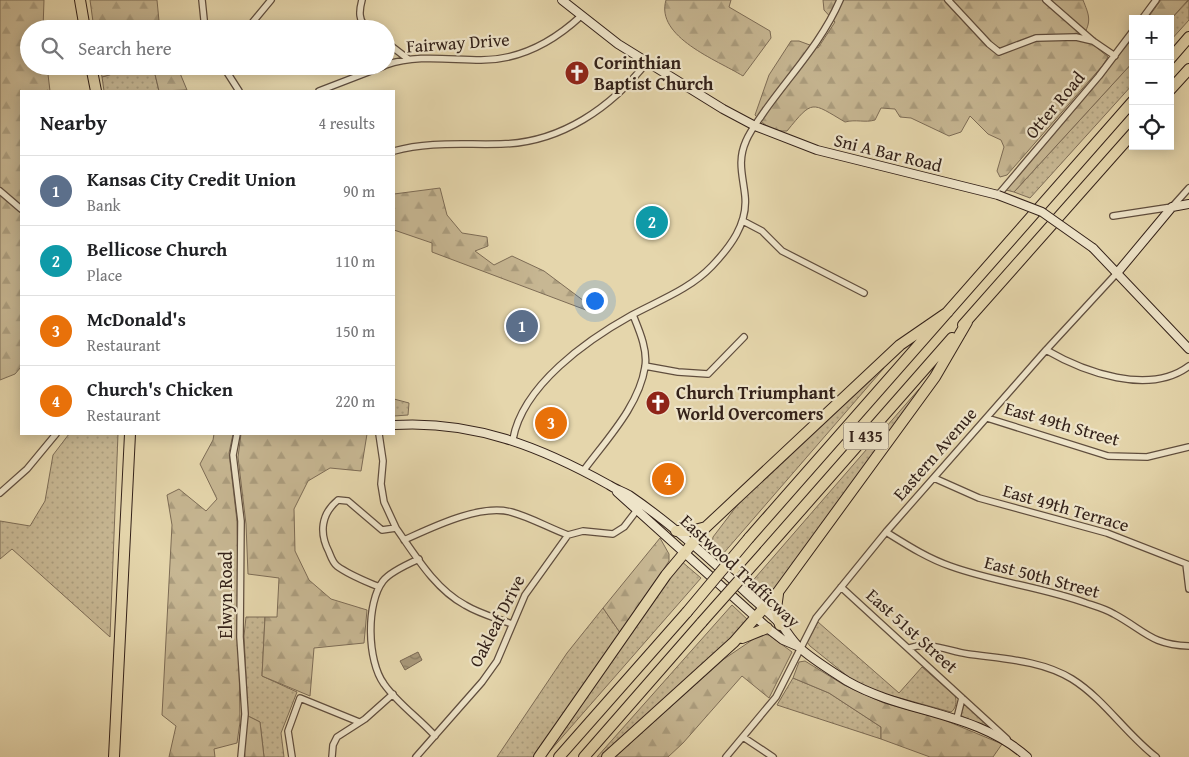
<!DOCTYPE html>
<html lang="en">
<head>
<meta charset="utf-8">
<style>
	body { margin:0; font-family:"Gentium Book Plus",serif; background:#f6f6f6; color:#202124 }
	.controls { position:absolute; right:15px; top:15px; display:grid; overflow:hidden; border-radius:0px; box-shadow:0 2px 12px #0003 }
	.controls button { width:45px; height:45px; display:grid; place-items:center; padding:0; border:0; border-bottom:1px solid #e0e0e0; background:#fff; color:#202124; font:25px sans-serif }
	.you { position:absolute; left:594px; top:300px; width:18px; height:18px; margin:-12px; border:4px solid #fff; border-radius:50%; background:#1a73e8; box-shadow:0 0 0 8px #1a73e833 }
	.badge { display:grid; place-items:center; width:32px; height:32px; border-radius:50%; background:#ea580c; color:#fff; font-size:16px; font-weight:700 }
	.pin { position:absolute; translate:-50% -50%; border:2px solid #fff; box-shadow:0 1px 5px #0006 }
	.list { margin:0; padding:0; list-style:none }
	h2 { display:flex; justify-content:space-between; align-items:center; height:65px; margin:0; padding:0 20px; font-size:21px }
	h2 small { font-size:16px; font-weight:400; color:#757577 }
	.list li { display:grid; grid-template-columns:32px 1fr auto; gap:15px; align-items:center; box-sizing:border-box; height:70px; padding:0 20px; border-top:1px solid #e0e0e0 }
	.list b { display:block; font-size:19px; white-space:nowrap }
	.list p { margin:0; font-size:16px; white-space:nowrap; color:#757577 }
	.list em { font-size:16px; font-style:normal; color:#757577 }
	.icon { flex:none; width:28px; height:28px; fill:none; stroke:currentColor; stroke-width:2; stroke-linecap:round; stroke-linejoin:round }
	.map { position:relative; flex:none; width:1189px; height:757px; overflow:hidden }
	.search { position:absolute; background:#fff; box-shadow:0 2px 12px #0003; left:20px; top:20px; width:375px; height:55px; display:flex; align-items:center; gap:12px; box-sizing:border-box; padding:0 18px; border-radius:28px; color:#757577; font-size:19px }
	.panel { position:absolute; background:#fff; box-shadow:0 2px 12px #0003; left:20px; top:90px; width:375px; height:345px; border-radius:0px }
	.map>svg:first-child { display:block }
</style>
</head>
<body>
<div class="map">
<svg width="1189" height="757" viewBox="0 0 1189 757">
	<defs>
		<pattern id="grass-dots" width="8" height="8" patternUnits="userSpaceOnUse" patternTransform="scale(1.25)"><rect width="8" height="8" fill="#c7b793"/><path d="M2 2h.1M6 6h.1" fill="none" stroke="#ab9d7e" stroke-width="1.8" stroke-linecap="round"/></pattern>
		<pattern id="forest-firs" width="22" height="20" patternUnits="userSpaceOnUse" patternTransform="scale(1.25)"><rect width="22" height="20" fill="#c7b793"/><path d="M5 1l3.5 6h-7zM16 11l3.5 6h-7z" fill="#ab9d7e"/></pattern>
		<pattern id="water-waves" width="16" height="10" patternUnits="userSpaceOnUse" patternTransform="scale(1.25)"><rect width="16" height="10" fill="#a8987a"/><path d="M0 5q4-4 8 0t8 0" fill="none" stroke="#897c63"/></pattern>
	</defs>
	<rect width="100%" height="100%" fill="#e5d6ac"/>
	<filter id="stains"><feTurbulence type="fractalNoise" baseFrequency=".004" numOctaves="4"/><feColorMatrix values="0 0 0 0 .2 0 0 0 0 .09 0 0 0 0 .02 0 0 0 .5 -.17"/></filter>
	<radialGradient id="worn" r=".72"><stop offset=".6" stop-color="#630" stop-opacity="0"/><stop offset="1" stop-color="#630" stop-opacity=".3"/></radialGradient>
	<!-- grass -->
	<path fill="url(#grass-dots)" stroke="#7d6c56" d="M1189,0V20L1170,41V20Z
		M1133,62V84L1030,198L1014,192Z
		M140,66H153L159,91H104L102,77Z
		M882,366L884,368L722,555L712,544L713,537L742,499Z
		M919,389L920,390L767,601L749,585Z
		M394,399L409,403L408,415L394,416Z
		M69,434H118L110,637L12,549L0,559V521L30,526L45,501L53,455Z
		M681,561L701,578L550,751L548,750Z
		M732,605L749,621L601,757H597Z
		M603,608L621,634L534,757H497L567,653Z
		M246,617H265L262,676L297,692L281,733L284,757H264L260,722L248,716L244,636Z
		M818,622L899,693L922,667L955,696C957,701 956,709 951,712L878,692L851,679L810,646L807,642Z
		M793,678L829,693L881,727V739L777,705Z
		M965,703L994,729L993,731L962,716L960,715Z"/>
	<!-- forest -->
	<path fill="url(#forest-firs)" stroke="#7d6c56" d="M0,0H44L43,29H29V66H47L50,91H21V367L15,374L0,380Z
		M90,0H157L159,21L162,29H94Z
		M666,0H731L729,7L770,31L771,38L743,76C717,60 655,37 666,0Z
		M823,0H1083C1089,15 1092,21 1083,36L1108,57L1103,65L1007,175L1000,177L997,171L1004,147L1001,140L988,134L970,116L961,132L949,136L911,118L900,117L895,109L881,108L875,120C865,123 856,119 845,122C811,102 813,99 787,131C773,132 765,126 755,115L769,75L791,41H799L818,48L835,22L824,10Z
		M1161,0H1188L1170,20L1147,19Z
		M1133,38V62L1014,192L1006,190Z
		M100,66H140L102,77Z
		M153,66H177L187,90L159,91Z
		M440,188L447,215L462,233L487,237L488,246L475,251L494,265L512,256L544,271L588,304L586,310L432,252V243L394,230V194Z
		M214,434H233L229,453L237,521L240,722L237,743L214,749L215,757H169L176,726L162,715L172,525L167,495L179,489L206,511L217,499L200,464L213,440Z
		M241,434H367L361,471L330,468L308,481L294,509L295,551L309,580L331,599L367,610L364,643L314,648L310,696L262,676L265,617H277L279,578L248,574L246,524L238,457Z
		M660,538L669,554V561L621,634L603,608Z
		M761,634L769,635L792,652L769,698L742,676L683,743L668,757H615L724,659Z
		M805,661L844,685L884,703L942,719L1002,744L993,757H930L881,739V727L829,693L793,678L799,662Z
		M248,716L260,722L264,757H245L244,747Z"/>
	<!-- water -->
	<path fill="url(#water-waves)" stroke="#796853" d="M418,652L422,660L405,670L400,661Z"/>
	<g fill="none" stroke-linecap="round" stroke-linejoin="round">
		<defs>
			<path id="street" d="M202,0L205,29
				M362,0C359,11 358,21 368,29
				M948,0L989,44L999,52L1036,38L1076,37L1093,41
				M1046,0L1093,41L1115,56
				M1142,19L1156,0
				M247,29L271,0
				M386,42L408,59
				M386,65C418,54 449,60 481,60C520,60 553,42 581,16
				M223,66L239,91
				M319,91L384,66
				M394,151C429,141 465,145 501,144C561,143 612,107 647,62
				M0,191L21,209
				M998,195L1099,76L1133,31
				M1113,216L1172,207L1189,188
				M743,221L762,231L782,251L864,293
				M1046,350C1084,372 1149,396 1189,366
				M645,366L678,372L708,374L744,337
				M987,418L1108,456L1147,457L1189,447
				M237,434L233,455L241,521L240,637L245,714L241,757
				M379,434L383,461L381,484L384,502L396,528
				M513,439C523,385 587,340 632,315C660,300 690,289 712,266C730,247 748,224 745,196C743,176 737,161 746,141C750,131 758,121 764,112C790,75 822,42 840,0
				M584,470C606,440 639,406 645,367C648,350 639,330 633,315
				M934,478L979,498L1107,533L1189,565
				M0,493L27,469L56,434
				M886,532C907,545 927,558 950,566C994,582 1042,587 1086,603C1095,606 1106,609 1114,614C1144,630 1151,645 1189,646
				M404,540C433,527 479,504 511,512C530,517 549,528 568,535
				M419,559C410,563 389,573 383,581C366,603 367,661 384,684C398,704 419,718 435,736
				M1186,564L1189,589
				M379,587C365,581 349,575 337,566C333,563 331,557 329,552C319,533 321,514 338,500L348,501L382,530L396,528C415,555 435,589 465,605C480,614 496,618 512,624
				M841,587L1007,739
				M909,648C929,641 948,651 968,654C1003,659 1041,660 1072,679C1104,699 1126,734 1156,757
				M957,718L962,698
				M743,737L773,757
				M292,757L288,731L300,698L359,722
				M332,757L333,745L337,737L365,719L393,694
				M416,757L482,682L497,661L525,595L568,535L583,531L613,534L624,527L637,510
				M726,757L776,697L816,618L886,532L1046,350L1117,273"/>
			<path id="secondary" d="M562,0L618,44L723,109L755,126L817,150L998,195
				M1093,248L1189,349
				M1117,273L1172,207L1189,204
				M394,425C473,420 541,447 609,485C615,489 622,491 629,495C673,525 712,561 751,597C762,607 774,617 784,628C789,635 794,643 801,649C815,661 831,671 847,681C904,714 976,711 1027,757
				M617,492L770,630L783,640L797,646"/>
			<path id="highway" d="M80,0L85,29
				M1170,59L1189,37
				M91,66L96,91
				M1170,90L1189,69
				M963,325L1133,133
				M676,531H691L706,527
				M749,538L1133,101
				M765,551L952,338
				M778,594L776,609L780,625
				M742,638L767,628
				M114,757L130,434
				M539,757L666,575L706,527L900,345L948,312
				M559,757L687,612
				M584,757L702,622
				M607,757L734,642L778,592L935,377L967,322"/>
		</defs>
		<!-- street casing -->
		<use href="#street" stroke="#604e3e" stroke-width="8"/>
		<!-- secondary casing -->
		<use href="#secondary" stroke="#332119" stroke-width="10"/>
		<!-- highway casing -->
		<use href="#highway" stroke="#332119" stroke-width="12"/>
		<!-- street -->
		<use href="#street" stroke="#eee4c9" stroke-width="5.5"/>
		<!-- secondary -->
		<use href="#secondary" stroke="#eee4c9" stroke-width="8"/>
		<!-- highway -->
		<use href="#highway" stroke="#e5d6ac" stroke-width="10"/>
		<defs>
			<path id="secondary-bridge" d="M998,195L1042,212L1093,248"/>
			<path id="highway-bridge" d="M687,612L749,538
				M702,622L765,551"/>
		</defs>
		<!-- secondary-bridge casing -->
		<use href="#secondary-bridge" stroke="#332119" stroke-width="10" stroke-linecap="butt"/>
		<!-- highway-bridge casing -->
		<use href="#highway-bridge" stroke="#332119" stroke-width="12" stroke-linecap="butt"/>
		<!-- secondary-bridge -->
		<use href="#secondary-bridge" stroke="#eee4c9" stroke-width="8"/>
		<!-- highway-bridge -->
		<use href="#highway-bridge" stroke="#e5d6ac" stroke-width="10"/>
	</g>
	<!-- icons -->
	<defs>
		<symbol id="church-disc" viewBox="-11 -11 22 22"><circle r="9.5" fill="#8f2418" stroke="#eee4c9"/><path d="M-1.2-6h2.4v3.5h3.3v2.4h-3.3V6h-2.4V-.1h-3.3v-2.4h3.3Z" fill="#fff"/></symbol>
	</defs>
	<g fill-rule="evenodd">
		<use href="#church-disc" x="563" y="59" width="28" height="28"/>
		<use href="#church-disc" x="644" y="389" width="28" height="28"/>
	</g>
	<g text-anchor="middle" stroke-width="4.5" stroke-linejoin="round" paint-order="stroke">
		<!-- shield labels -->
		<rect fill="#eee4c9" stroke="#6b5c4e" stroke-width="1" x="843.5" y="422.5" width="45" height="27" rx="4"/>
		<g font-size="16" font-weight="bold" fill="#332119">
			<text x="866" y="442">I 435</text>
		</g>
		<!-- street labels -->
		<g font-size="18" fill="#332119" stroke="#eee4c9">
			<text transform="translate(458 43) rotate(-4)" y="6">Fairway Drive</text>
			<text transform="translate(1055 105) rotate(-50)" y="6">Otter Road</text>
			<text transform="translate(888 153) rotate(14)" y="6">Sni A Bar Road</text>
			<text transform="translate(1062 424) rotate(16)" y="6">East 49th Street</text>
			<text transform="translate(935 454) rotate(-49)" y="6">Eastern Avenue</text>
			<text transform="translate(1066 508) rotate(16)" y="6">East 49th Terrace</text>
			<text transform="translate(740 571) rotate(43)" y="6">Eastwood Trafficway</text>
			<text transform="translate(1042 577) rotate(15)" y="6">East 50th Street</text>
			<text transform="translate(226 595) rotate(-90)" y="6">Elwyn Road</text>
			<text transform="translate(497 621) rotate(-63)" y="6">Oakleaf Drive</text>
			<text transform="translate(912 631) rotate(42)" y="6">East 51st Street</text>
		</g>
		<!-- poi labels -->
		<g font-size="18" font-weight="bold" fill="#332119" stroke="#eee4c9" text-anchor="start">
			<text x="594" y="69">Corinthian<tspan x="594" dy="21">Baptist Church</tspan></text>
			<text x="676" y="399">Church Triumphant<tspan x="676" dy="21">World Overcomers</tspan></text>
		</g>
	</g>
	<rect width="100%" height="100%" filter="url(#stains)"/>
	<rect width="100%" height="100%" fill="url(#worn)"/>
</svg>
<div class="controls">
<button>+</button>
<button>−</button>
<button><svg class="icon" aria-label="locate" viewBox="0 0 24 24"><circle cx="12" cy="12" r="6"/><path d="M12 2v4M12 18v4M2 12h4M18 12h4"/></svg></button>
</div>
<div class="you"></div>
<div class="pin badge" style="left:522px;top:326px;background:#5c6f8a">1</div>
<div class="pin badge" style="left:652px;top:222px;background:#0f9aa8">2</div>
<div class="pin badge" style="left:551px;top:423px;background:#e8710a">3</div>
<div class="pin badge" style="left:668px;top:479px;background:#e8710a">4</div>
<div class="search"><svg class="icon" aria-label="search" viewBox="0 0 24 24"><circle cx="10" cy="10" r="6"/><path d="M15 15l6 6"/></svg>Search here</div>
<section class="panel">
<h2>Nearby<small>4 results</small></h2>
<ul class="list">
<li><span class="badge" style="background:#5c6f8a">1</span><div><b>Kansas City Credit Union</b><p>Bank</p></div><em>90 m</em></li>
<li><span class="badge" style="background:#0f9aa8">2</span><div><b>Bellicose Church</b><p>Place</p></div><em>110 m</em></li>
<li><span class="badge" style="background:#e8710a">3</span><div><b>McDonald's</b><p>Restaurant</p></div><em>150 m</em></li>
<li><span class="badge" style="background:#e8710a">4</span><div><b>Church's Chicken</b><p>Restaurant</p></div><em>220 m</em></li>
</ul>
</section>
</div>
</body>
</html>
